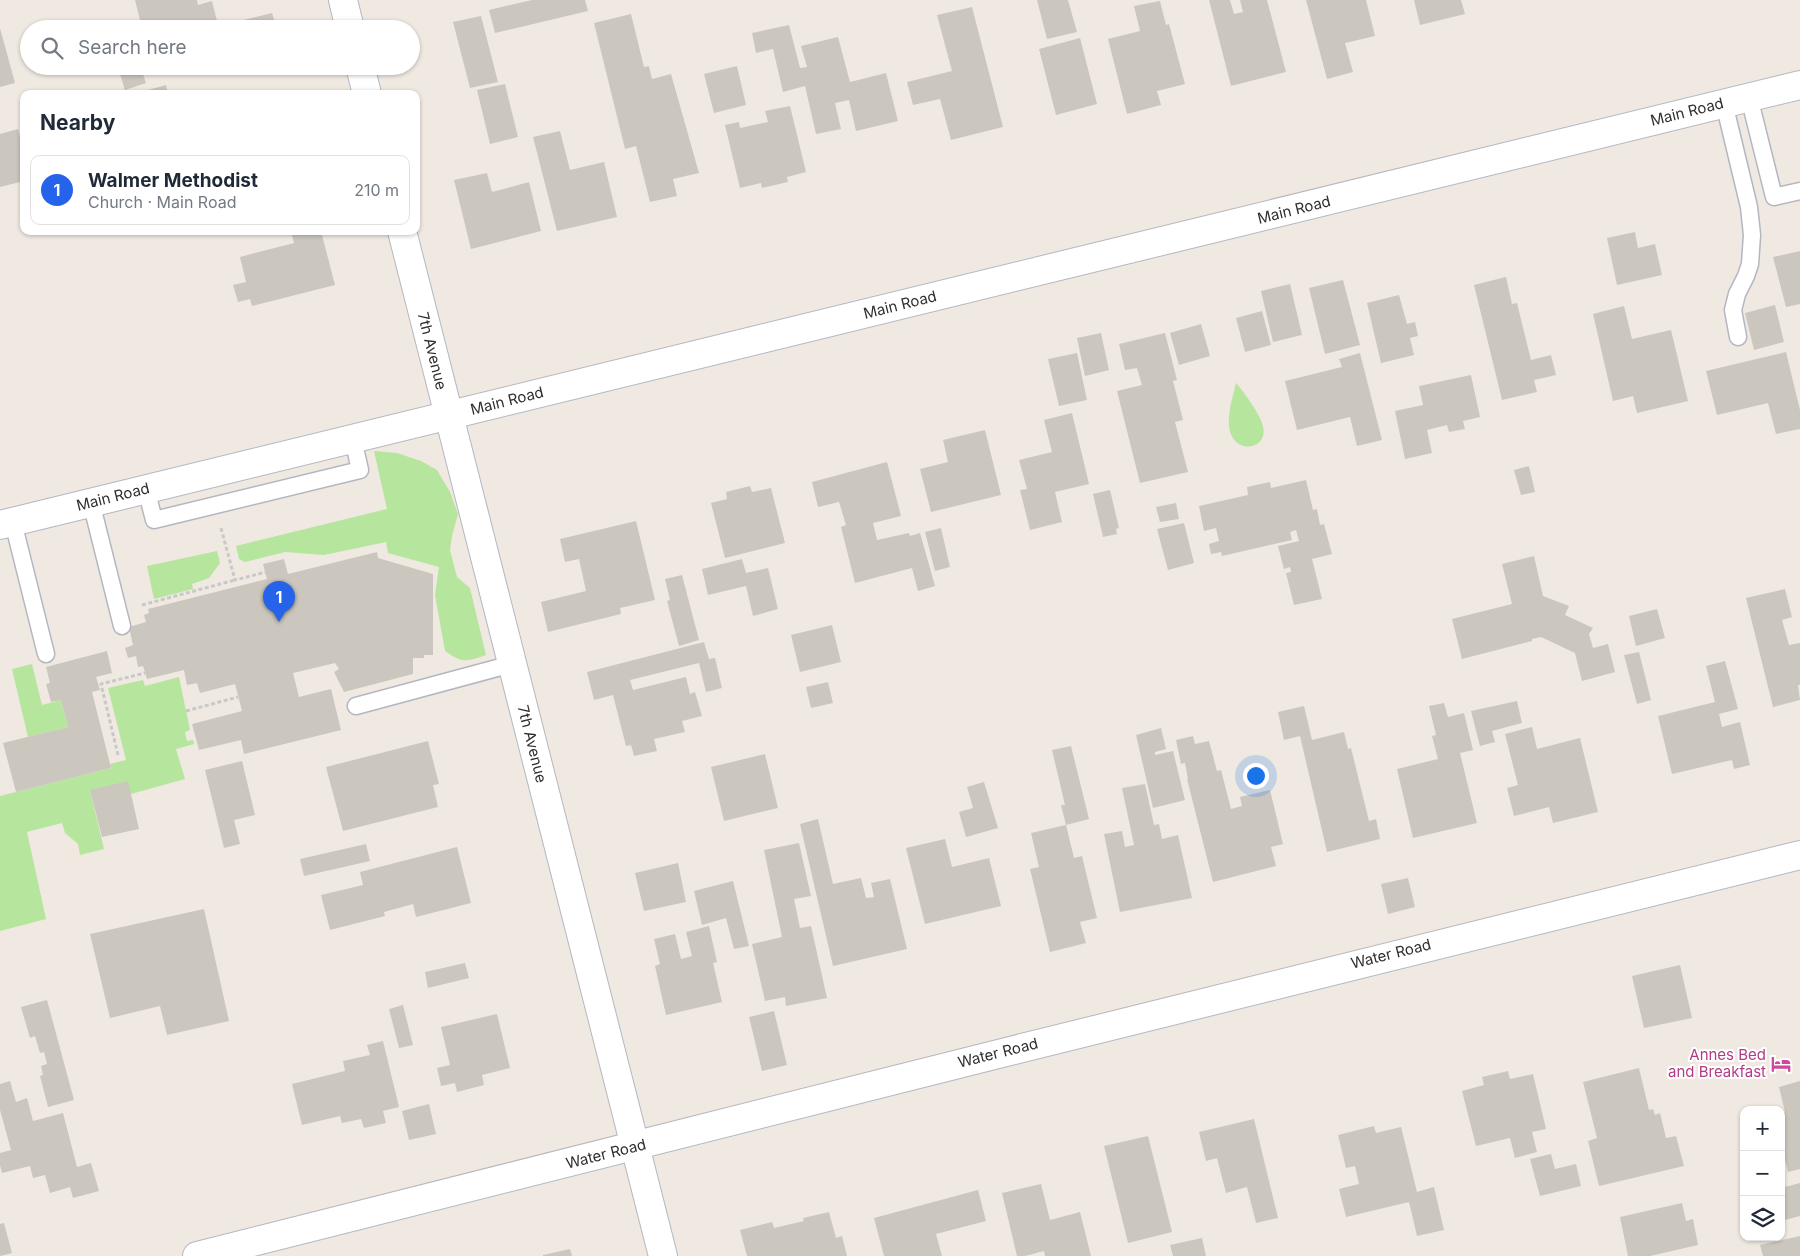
<!DOCTYPE html>
<html lang="en">
<head>
<meta charset="utf-8">
<style>
	body { margin:0; font-family:Inter,sans-serif; background:#f2f2f3; color:#1f2937 }
	.controls { position:absolute; right:15px; bottom:15px; display:grid; overflow:hidden; border-radius:10px; box-shadow:0 1px 4px #0004 }
	.controls button { width:45px; height:45px; display:grid; place-items:center; padding:0; border:0; border-bottom:1px solid #e0e1e3; background:#fff; color:#1f2937; font:25px sans-serif }
	.you { position:absolute; left:1255px; top:775px; width:18px; height:18px; margin:-12px; border:4px solid #fff; border-radius:50%; background:#1a73e8; box-shadow:0 0 0 8px #1a73e833 }
	.badge { display:grid; place-items:center; width:32px; height:32px; border-radius:50%; background:#2563eb; color:#fff; font-size:16px; font-weight:700 }
	.pin { position:absolute; translate:-50% -41px; filter:drop-shadow(0 1px 2px #0008) }
	.pin::after { content:''; position:absolute; top:26px; width:18px; height:15px; background:inherit; clip-path:polygon(0 0,100% 0,50% 100%) }
	.list { margin:0; padding:0; list-style:none }
	h2 { display:flex; justify-content:space-between; align-items:center; height:65px; margin:0; padding:0 20px; font-size:21px }
	h2 small { font-size:16px; font-weight:400; color:#747a83 }
	.list li { display:grid; grid-template-columns:32px 1fr auto; gap:15px; align-items:center; box-sizing:border-box; height:70px; margin:0 10px 10px; padding:0 10px; border:1px solid #e0e1e3; border-radius:10px }
	.list b { display:block; font-size:19px; white-space:nowrap }
	.list p { margin:0; font-size:16px; white-space:nowrap; color:#747a83 }
	.list em { font-size:16px; font-style:normal; color:#747a83 }
	.icon { flex:none; width:28px; height:28px; fill:none; stroke:currentColor; stroke-width:2; stroke-linecap:round; stroke-linejoin:round }
	.map { position:relative; flex:none; width:1800px; height:1256px; overflow:hidden }
	.search { position:absolute; background:#fff; box-shadow:0 1px 4px #0004; left:20px; top:20px; width:400px; height:55px; display:flex; align-items:center; gap:12px; box-sizing:border-box; padding:0 18px; border-radius:28px; color:#747a83; font-size:19px }
	.panel { position:absolute; background:#fff; box-shadow:0 1px 4px #0004; left:20px; top:90px; width:400px; height:145px; border-radius:10px }
	.map>svg:first-child { display:block }
</style>
</head>
<body>
<div class="map">
<svg width="1800" height="1256" viewBox="0 0 1800 1256">
	<rect width="100%" height="100%" fill="#efe9e1"/>
	<!-- green -->
	<path fill="#b6e59e" d="M1236,383C1244,392 1260,414 1263,426C1269,451 1231,456 1229,425C1228,411 1233,396 1236,383Z
		M374,451L397,453L421,461L437,470L450,492L458,514L452,536L450,550L457,577L470,588L486,655C466,662 462,663 445,651L435,595L439,567L388,553L386,542L324,555L285,552L245,562L239,559L236,546L387,509Z
		M217,551L220,563L209,578L192,584L193,589L154,599L147,566Z
		M32,664L42,705L61,700L68,727L28,737L12,669Z
		M179,677L190,730L185,732L187,741L193,740L194,744L176,749L185,779L131,794L90,790L104,849L80,855L78,844L65,833L62,823L27,832L46,919L0,931V796L111,768L110,764L126,760L108,688L143,680L145,686Z"/>
	<!-- building -->
	<path fill="#cbc7bf" d="M135,0H197L198,5L212,1L219,29H157L155,20L141,24Z
		M532,0H585L588,11L495,33L489,10Z
		M1037,0H1068L1077,32L1047,39Z
		M1209,0H1230L1234,14L1243,12L1240,0H1267L1286,72L1231,86Z
		M1306,0H1366L1375,36L1345,43L1353,72L1327,79Z
		M1414,0H1461L1465,14L1420,25Z
		M1160,1L1166,25L1169,24L1185,84L1157,91L1161,105L1127,114L1108,39L1140,31L1134,6Z
		M972,7L1003,127L951,140L940,99L913,105L907,82L952,71L937,15Z
		M272,13L277,29H228L227,24Z
		M631,14L644,67L649,66L652,79L671,74L699,173L673,179L677,196L650,202L636,146L625,149L594,23Z
		M481,16L498,82L470,88L453,22Z
		M789,25L800,68L807,67L801,46L838,37L850,82L886,73L898,121L856,131L849,100L835,103L841,129L816,134L805,86L783,92L773,49L756,53L752,33Z
		M0,28L15,83L0,87Z
		M1080,38L1097,104L1056,115L1039,49Z
		M737,66L746,105L714,113L704,74Z
		M141,68L146,83L125,90L120,74Z
		M505,84L518,137L490,144L477,90Z
		M166,85L168,94H137V93Z
		M790,106L806,172L787,177L788,182L762,188L761,183L740,188L725,125L739,122L740,128L768,122L765,111Z
		M18,129L24,152V181L0,187V134Z
		M560,131L570,170L604,162L617,217L557,231L533,137Z
		M487,173L492,192L529,182L541,231L471,249L454,180Z
		M291,231H321L335,285L252,306L250,299L238,302L233,285L246,282L240,257L294,243Z
		M1635,232L1638,248L1655,244L1662,275L1617,285L1607,238Z
		M1800,251V304L1786,307L1773,257Z
		M1506,277L1512,304L1517,303L1531,360L1551,355L1556,375L1534,380L1537,392L1502,400L1474,285Z
		M1343,280L1360,345L1325,354L1309,288Z
		M1290,284L1302,335L1273,342L1261,291Z
		M1399,295L1407,324L1415,322L1418,336L1410,338L1414,355L1381,363L1367,303Z
		M1775,305L1784,342L1754,350L1745,313Z
		M1624,306L1632,339L1671,330L1688,401L1637,413L1633,396L1613,401L1593,314Z
		M1262,311L1271,345L1245,352L1236,318Z
		M1201,324L1210,356L1179,365L1170,333Z
		M1101,333L1109,370L1085,376L1077,338Z
		M1165,333L1177,380L1173,381L1183,420L1175,422L1188,472L1140,483L1117,391L1142,385L1137,368L1125,370L1119,344Z
		M1786,352L1800,410V429L1776,434L1768,403L1717,415L1706,371Z
		M1077,353L1087,400L1059,406L1048,359Z
		M1360,353L1382,440L1357,446L1350,417L1297,430L1285,381L1342,367L1339,359Z
		M1471,375L1480,417L1463,421L1465,429L1449,432L1447,425L1427,430L1432,453L1405,459L1395,411L1423,405L1419,386Z
		M1072,413L1089,484L1055,492L1062,522L1030,530L1020,490L1027,489L1019,460L1052,452L1044,420Z
		M985,430L1001,495L931,512L920,469L948,462L943,440Z
		M887,462L901,516L873,523L877,540L909,533L910,536L920,533L935,586L918,591L912,568L855,583L841,527L846,525L839,502L818,507L812,482Z
		M1529,466L1535,492L1521,495L1514,470Z
		M1306,480L1313,510L1317,509L1320,525L1324,524L1332,554L1312,559L1322,599L1294,605L1286,573L1291,572L1290,567L1284,569L1278,546L1299,541L1296,530L1290,532L1292,540L1222,556L1221,552L1211,554L1209,544L1219,541L1216,528L1204,531L1199,506L1248,495L1247,487L1270,482L1271,488Z
		M750,486L752,492L771,488L785,543L725,558L711,503L727,499L726,492Z
		M1110,490L1119,528L1116,529L1117,534L1103,537L1093,494Z
		M1176,503L1179,519L1160,522L1156,507Z
		M636,521L655,600L620,608L621,614L548,632L541,602L586,591L579,559L565,562L560,539Z
		M1184,523L1194,563L1168,570L1157,529Z
		M941,528L950,567L935,571L925,532Z
		M377,552L378,558L433,574V655H424V658H413V674L344,692L334,672L339,669L335,663L293,673L299,697L331,689L341,730L244,754L241,740L199,750L192,724L242,711L235,684L200,693L197,683L187,685L184,670L147,679L143,666L138,667L136,656L128,658L125,648L133,645L129,627L146,622L144,615L149,613L148,609L267,579L263,564L284,559L288,574Z
		M1534,556L1543,596L1569,606L1565,615L1593,628L1589,634L1593,648L1608,644L1615,672L1582,681L1575,653L1541,637L1532,639V641L1462,659L1452,619L1512,604L1502,564Z
		M742,559L746,573L768,568L778,609L753,616L746,586L708,595L702,569Z
		M682,575L699,640L679,646L667,601L670,600L665,579Z
		M1785,589L1792,617L1782,620L1789,645L1800,643V685H1798L1800,700L1773,707L1746,598Z
		M1657,609L1665,638L1636,646L1629,616Z
		M832,625L841,662L800,672L791,635Z
		M704,642L709,659L715,658L722,688L706,692L699,663L630,680L633,690L686,677L690,694L695,692L702,716L682,721L685,732L654,739L657,751L634,756L631,745L626,746L613,695L594,700L587,672Z
		M107,651L112,673L96,677L100,690L92,692L111,768L16,792L3,743L68,727L61,700L51,702L46,684L50,683L46,667Z
		M1639,652L1651,700L1637,704L1624,655Z
		M1725,661L1738,709L1719,714L1722,727L1740,722L1750,765L1734,769L1732,760L1672,774L1658,716L1715,702L1706,666Z
		M828,682L833,703L811,708L806,687Z
		M1517,701L1522,723L1492,731L1495,742L1480,746L1471,711Z
		M1444,703L1448,717L1464,713L1473,750L1460,753L1477,823L1413,838L1397,769L1438,759L1432,736L1436,735L1429,706Z
		M1304,706L1312,740L1344,732L1348,749L1351,748L1369,821L1376,819L1380,839L1327,852L1300,736L1284,740L1278,712Z
		M1532,727L1537,749L1580,738L1598,812L1553,823L1549,807L1514,816L1507,788L1518,785L1505,734Z
		M1161,728L1166,749L1155,752V755L1173,751L1185,800L1153,808L1136,735Z
		M1193,736L1195,744L1209,741L1217,771L1221,770L1231,809L1242,806L1240,797L1270,790L1283,844L1271,847L1276,866L1213,882L1187,779H1188L1185,763L1181,764L1176,740Z
		M428,741L439,784L433,785L438,807L343,831L326,767Z
		M1071,746L1089,819L1066,825L1074,858L1082,856L1097,918L1080,922L1086,943L1050,952L1030,869L1039,867L1031,833L1066,825L1061,805H1065L1052,750Z
		M765,754L778,808L724,821L711,767Z
		M242,761L255,815L234,820L240,844L224,848L205,770Z
		M128,781L139,829L102,837L90,790Z
		M984,782L998,828L966,837L959,812L973,808L967,787Z
		M1145,784L1154,825L1159,824L1162,839L1178,835L1192,898L1120,912L1104,834L1122,831L1125,847L1134,845L1122,788Z
		M818,819L833,884L861,878L866,898L874,897L871,883L890,879L907,949L833,966L800,824Z
		M945,839L952,867L989,858L1001,906L925,924L906,848Z
		M799,843L811,896L794,899L800,928L811,926L827,998L786,1006L785,997L765,1001L752,944L782,937L764,850Z
		M366,844L370,861L304,876L300,859Z
		M457,847L471,903L416,917L413,904L384,912L385,916L330,930L321,895L363,885L360,872Z
		M678,863L686,902L644,911L635,873Z
		M1408,878L1415,907L1388,914L1381,884Z
		M733,881L749,946L734,949L726,918L702,925L694,891Z
		M204,909L229,1021L167,1035L160,1006L110,1018L90,934Z
		M709,926L717,962L713,963L722,1002L666,1015L655,966L660,964L654,939L675,934L681,959L692,956L686,932Z
		M465,963L469,978L428,988L425,972Z
		M1680,965L1692,1018L1644,1028L1632,976Z
		M47,1000L74,1100L48,1107L40,1076L43,1075L41,1066L47,1064L44,1052L40,1053L35,1036L30,1038L21,1007Z
		M403,1005L413,1045L399,1048L389,1009Z
		M774,1011L787,1065L762,1071L749,1017Z
		M497,1014L510,1068L482,1075L484,1085L457,1092L455,1083L441,1086L437,1068L450,1065L441,1027Z
		M383,1041L399,1107L383,1111L386,1123L364,1128L361,1119L342,1123L340,1116L302,1125L292,1084L345,1071L343,1061L370,1055L367,1045Z
		M1639,1068L1649,1110L1653,1109L1655,1115L1660,1113L1666,1138L1676,1136L1684,1166L1599,1186L1588,1141L1597,1138L1583,1082Z
		M1508,1071L1510,1079L1533,1074L1546,1129L1532,1132L1537,1152L1515,1158L1510,1138L1476,1146L1462,1091L1484,1085L1482,1077Z
		M10,1081L16,1102L27,1098L33,1121L63,1113L77,1167L91,1163L99,1191L73,1198L70,1187L50,1193L45,1175L33,1178L30,1166L2,1173L0,1165V1153L11,1150L0,1110V1084Z
		M1800,1081V1169L1788,1172L1781,1144V1113L1785,1112L1779,1087Z
		M429,1104L436,1134L409,1140L402,1111Z
		M1254,1119L1278,1218L1256,1223L1247,1187L1226,1193L1217,1158L1206,1161L1199,1132Z
		M1374,1126L1376,1133L1401,1127L1417,1192L1434,1187L1444,1230L1417,1236L1409,1202L1346,1217L1339,1189L1359,1184L1355,1166L1346,1168L1338,1135Z
		M1148,1136L1172,1232L1128,1243L1104,1146Z
		M1551,1154L1555,1169L1576,1164L1581,1186L1540,1196L1530,1159Z
		M1800,1183V1216L1781,1221V1188Z
		M1041,1184L1050,1220L1080,1212L1091,1256H1045L1044,1251L1025,1256H1017L1002,1193Z
		M978,1190L986,1221L936,1234L942,1256H884L874,1218Z
		M1682,1203L1686,1221L1693,1219L1698,1245L1650,1256H1628L1620,1217Z
		M829,1212L836,1238L842,1236L847,1256H747L740,1230L772,1222L774,1228L804,1221L803,1218Z
		M4,1223L12,1253L0,1256V1224Z
		M1800,1236V1256H1763L1760,1245Z
		M1202,1238L1206,1256H1173L1170,1245Z
		M570,1249L572,1256H543V1255Z"/>
	<g fill="none" stroke-linecap="round" stroke-linejoin="round">
		<defs>
			<path id="lane" d="M1749,97L1774,197L1800,191
				M1724,103L1749,207L1752,235L1750,264L1746,276L1737,294L1733,310L1738,337
				M146,489L154,520L360,470L353,439
				M91,502L122,626
				M13,522L46,654
				M356,706L512,664"/>
			<path id="street" d="M343,0L350,29
				M360,66L367,94
				M402,231L663,1256
				M197,1256C732,1123 1264,984 1800,855"/>
			<path id="secondary" d="M0,525L1800,85"/>
		</defs>
		<!-- lane casing -->
		<use href="#lane" stroke="#b4b7c1" stroke-width="19"/>
		<!-- street casing -->
		<use href="#street" stroke="#b4b7c1" stroke-width="30"/>
		<!-- secondary casing -->
		<use href="#secondary" stroke="#b4b7c1" stroke-width="30"/>
		<!-- path -->
		<path stroke="#c9c9c9" stroke-width="3" stroke-dasharray="4 2.5" stroke-linecap="butt" d="M221,528L235,580L266,572
			M142,605L235,580
			M186,711L238,697
			M118,755L101,684L145,673"/>
		<!-- lane -->
		<use href="#lane" stroke="#fff" stroke-width="16"/>
		<!-- street -->
		<use href="#street" stroke="#fff" stroke-width="28"/>
		<!-- secondary -->
		<use href="#secondary" stroke="#fff" stroke-width="28"/>
	</g>
	<!-- icons -->
	<defs>
		<symbol id="hotel-bare" viewBox="-9 -9 18 18"><path d="M-6-4.5h1.5V1H6V5H4.5V3h-9V5H-6ZM-4 0a1.8 1.8 0 1 1 3.6 0ZM.5 0V-2.5h3Q6-2.5 6 0Z" fill="#d1479c" stroke="#fff" stroke-width="2.5" paint-order="stroke"/></symbol>
	</defs>
	<g fill-rule="evenodd">
		<use href="#hotel-bare" x="1767" y="1050" width="28" height="28"/>
	</g>
	<g text-anchor="middle" stroke-width="4" stroke-linejoin="round" paint-order="stroke">
		<!-- street labels -->
		<g font-size="15" fill="#2e2e2e" stroke="#fff">
			<text transform="translate(1687 112) rotate(-14)" y="5">Main Road</text>
			<text transform="translate(1294 210) rotate(-14)" y="5">Main Road</text>
			<text transform="translate(900 305) rotate(-14)" y="5">Main Road</text>
			<text transform="translate(432 351) rotate(76)" y="5">7th Avenue</text>
			<text transform="translate(507 401) rotate(-14)" y="5">Main Road</text>
			<text transform="translate(113 497) rotate(-14)" y="5">Main Road</text>
			<text transform="translate(532 744) rotate(76)" y="5">7th Avenue</text>
			<text transform="translate(1391 954) rotate(-14)" y="5">Water Road</text>
			<text transform="translate(998 1053) rotate(-14)" y="5">Water Road</text>
			<text transform="translate(606 1154) rotate(-14)" y="5">Water Road</text>
		</g>
		<!-- hotel labels -->
		<g font-size="15" fill="#b23c85" stroke="#fff" text-anchor="end">
			<text x="1766" y="1060">Annes Bed<tspan x="1766" dy="17">and Breakfast</tspan></text>
		</g>
	</g>
</svg>
<div class="controls">
<button>+</button>
<button>−</button>
<button><svg class="icon" aria-label="layers" viewBox="0 0 24 24"><path d="M12 4l9 5-9 5-9-5zM3 14l9 5 9-5"/></svg></button>
</div>
<div class="you"></div>
<div class="pin badge" style="left:279px;top:622px">1</div>
<div class="search"><svg class="icon" aria-label="search" viewBox="0 0 24 24"><circle cx="10" cy="10" r="6"/><path d="M15 15l6 6"/></svg>Search here</div>
<section class="panel">
<h2>Nearby<small></small></h2>
<ul class="list">
<li><span class="badge">1</span><div><b>Walmer Methodist</b><p>Church · Main Road</p></div><em>210 m</em></li>
</ul>
</section>
</div>
</body>
</html>
